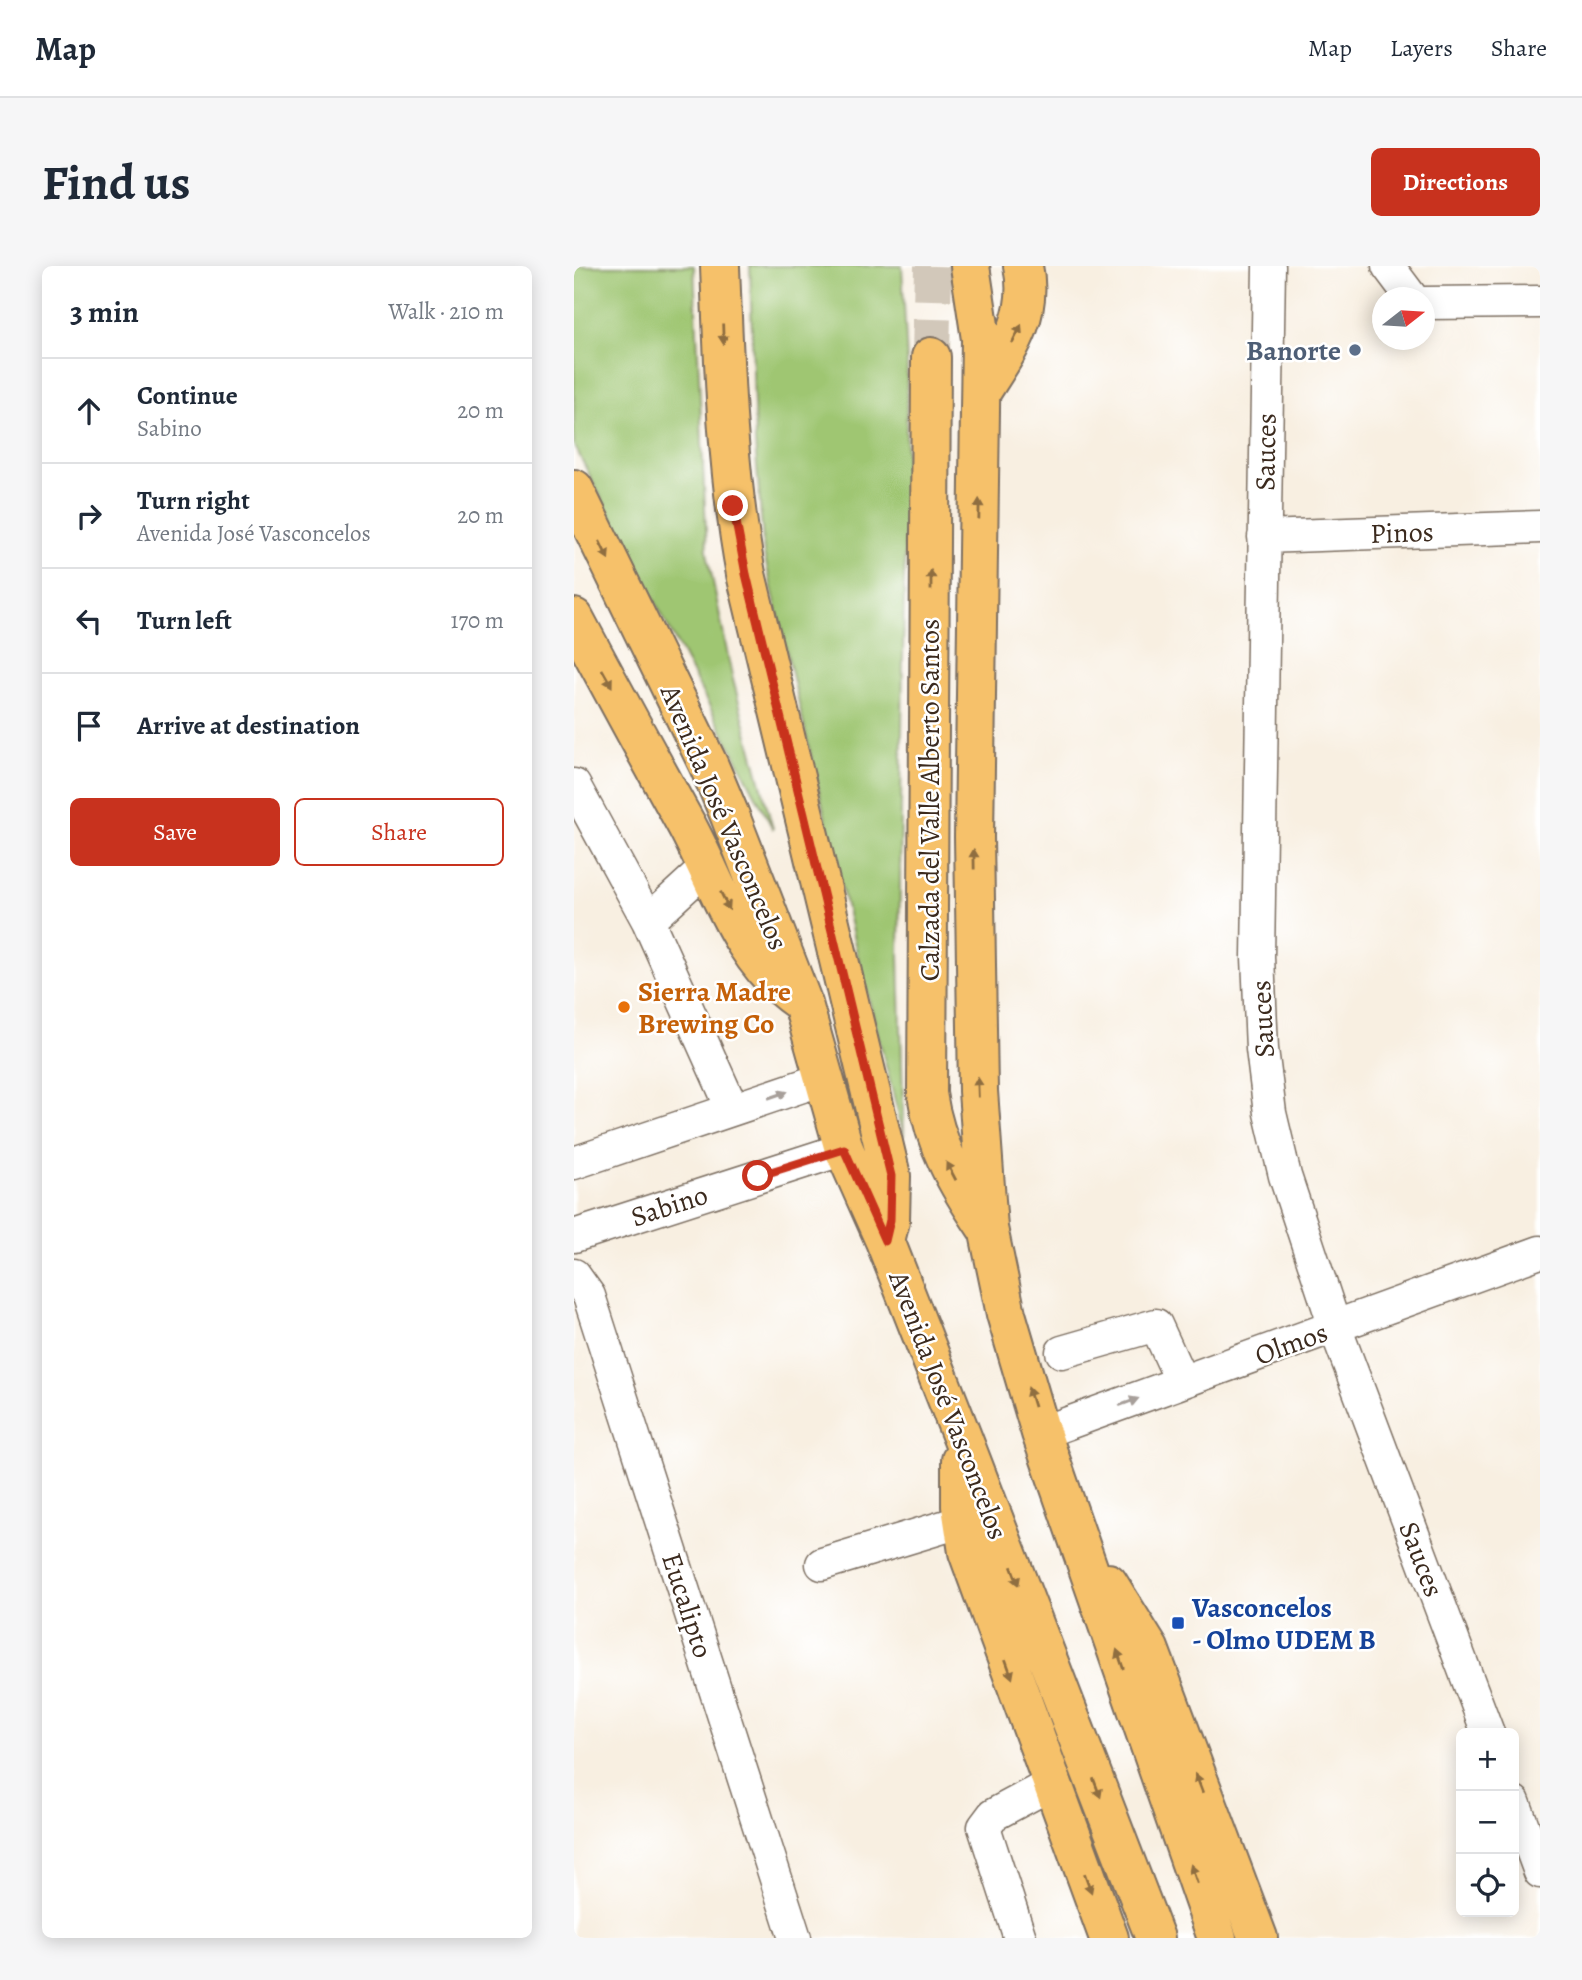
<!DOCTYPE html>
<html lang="en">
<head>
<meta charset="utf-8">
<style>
	body { margin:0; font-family:Alegreya,serif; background:#f6f6f7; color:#1f2937 }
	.controls { position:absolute; right:21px; bottom:21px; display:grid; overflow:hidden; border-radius:10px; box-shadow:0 4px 18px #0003 }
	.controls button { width:63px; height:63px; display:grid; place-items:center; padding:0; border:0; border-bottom:2px solid #e0e1e3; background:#fff; color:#1f2937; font:35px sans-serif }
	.compass { position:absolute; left:798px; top:21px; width:63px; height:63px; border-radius:50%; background:#fff; box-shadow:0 4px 18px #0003; rotate:73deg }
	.stop { position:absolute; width:21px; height:21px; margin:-16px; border:5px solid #c8321e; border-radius:50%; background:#fff }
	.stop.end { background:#c8321e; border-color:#fff; box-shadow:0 2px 7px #0008 }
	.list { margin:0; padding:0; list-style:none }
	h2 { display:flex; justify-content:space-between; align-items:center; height:91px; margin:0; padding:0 28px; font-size:30px }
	h2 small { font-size:23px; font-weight:400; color:#747a83 }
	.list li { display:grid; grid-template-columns:46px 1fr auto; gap:21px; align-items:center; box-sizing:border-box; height:105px; padding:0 28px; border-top:2px solid #e0e1e3 }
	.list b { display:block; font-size:26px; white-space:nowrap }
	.list p { margin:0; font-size:23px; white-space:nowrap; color:#747a83 }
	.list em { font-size:23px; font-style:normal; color:#747a83 }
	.actions { display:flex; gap:14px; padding:21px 28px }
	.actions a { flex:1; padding:16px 0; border:2px solid #c8321e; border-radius:10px; text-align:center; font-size:24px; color:#c8321e }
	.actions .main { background:#c8321e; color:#fff }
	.icon { flex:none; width:38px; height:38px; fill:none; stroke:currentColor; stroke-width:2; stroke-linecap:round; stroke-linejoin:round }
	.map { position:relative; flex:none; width:966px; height:1672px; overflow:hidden; border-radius:10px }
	header { display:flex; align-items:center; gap:42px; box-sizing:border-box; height:98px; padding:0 35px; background:#fff; border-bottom:2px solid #e0e1e3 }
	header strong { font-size:33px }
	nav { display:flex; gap:38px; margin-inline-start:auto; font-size:24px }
	.intro { display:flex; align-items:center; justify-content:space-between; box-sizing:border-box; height:168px; padding:0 42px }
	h1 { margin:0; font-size:49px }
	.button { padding:18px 32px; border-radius:10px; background:#c8321e; color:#fff; font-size:24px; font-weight:700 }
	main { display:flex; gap:42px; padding:0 42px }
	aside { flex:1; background:#fff; border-radius:10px; box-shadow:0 4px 18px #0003 }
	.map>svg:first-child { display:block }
</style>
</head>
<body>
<header>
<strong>Map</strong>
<nav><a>Map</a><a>Layers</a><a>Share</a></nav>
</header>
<div class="intro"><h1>Find us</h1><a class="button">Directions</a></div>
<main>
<aside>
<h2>3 min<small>Walk · 210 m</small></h2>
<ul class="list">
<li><svg class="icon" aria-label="ahead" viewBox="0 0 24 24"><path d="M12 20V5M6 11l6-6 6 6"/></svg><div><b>Continue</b><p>Sabino</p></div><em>20 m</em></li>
<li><svg class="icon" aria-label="right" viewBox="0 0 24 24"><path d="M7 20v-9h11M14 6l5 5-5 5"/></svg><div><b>Turn right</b><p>Avenida José Vasconcelos</p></div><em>20 m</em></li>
<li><svg class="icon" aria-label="left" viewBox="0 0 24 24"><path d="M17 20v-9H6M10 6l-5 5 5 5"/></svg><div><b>Turn left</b></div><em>170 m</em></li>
<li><svg class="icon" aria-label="arrive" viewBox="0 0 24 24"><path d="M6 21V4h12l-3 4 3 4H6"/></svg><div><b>Arrive at destination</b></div></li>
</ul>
<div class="actions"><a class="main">Save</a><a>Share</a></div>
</aside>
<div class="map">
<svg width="966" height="1672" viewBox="0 0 966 1672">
	<rect width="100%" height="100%" fill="#fff"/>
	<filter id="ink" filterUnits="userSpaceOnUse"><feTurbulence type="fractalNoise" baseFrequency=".0143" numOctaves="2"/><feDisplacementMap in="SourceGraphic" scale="14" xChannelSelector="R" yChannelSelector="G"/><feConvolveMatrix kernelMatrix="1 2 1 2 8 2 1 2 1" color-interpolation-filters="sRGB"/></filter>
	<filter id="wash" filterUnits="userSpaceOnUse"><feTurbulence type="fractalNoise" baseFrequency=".00686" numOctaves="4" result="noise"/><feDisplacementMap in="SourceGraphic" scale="28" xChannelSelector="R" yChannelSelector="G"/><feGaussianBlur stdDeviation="1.57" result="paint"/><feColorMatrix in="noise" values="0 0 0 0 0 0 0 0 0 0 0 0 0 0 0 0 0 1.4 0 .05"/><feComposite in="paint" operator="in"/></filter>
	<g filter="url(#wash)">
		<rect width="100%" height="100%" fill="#f8efe1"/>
		<!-- green -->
		<path fill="#9fc672" stroke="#6d7848" stroke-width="2" d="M0,0H120L133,286L158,410L199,563L0,179Z
			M176,0H328L333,96L325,690L330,870L284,691L190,288L181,176Z"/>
	</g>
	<g filter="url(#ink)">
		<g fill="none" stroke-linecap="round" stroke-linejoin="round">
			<!-- major-tunnel -->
			<path stroke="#d2c8ba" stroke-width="38" stroke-dasharray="38 19" stroke-linecap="butt" d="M357,91L359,0"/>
			<defs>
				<path id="minor" d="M695,0L684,691L688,783L696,847L711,910L761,1061L914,1467
					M814,0L838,32
					M850,37L966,36
					M690,271L966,261
					M0,519L74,655L158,842
					M74,655L134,600
					M0,897L249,813
					M0,970L270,883
					M0,1009L15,1030L221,1672
					M488,1086L582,1059L608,1116
					M467,1167L966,986
					M248,1298L389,1255
					M940,1536L966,1606
					M446,1672L410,1561L419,1549L477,1518"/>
				<path id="major" d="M146,0C150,104 153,206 172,308L317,910L316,955L311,975
					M396,0L407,73L400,571L404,825L414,962L432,1048L467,1167L643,1672
					M357,91L353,828C361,880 383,918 412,961
					M407,126C433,85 460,51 449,0
					M0,223L135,500L156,550L229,738L270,883L311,975L388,1171L581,1672
					M0,352C37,422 75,491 113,560C145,620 166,694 224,734
					M387,1194V1240L394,1286L535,1672
					M534,1317L575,1383L684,1672"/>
			</defs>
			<!-- minor casing -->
			<use href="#minor" stroke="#7d6f62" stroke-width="35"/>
			<!-- major casing -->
			<use href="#major" stroke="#7d6f62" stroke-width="42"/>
			<!-- minor -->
			<use href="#minor" stroke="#fff" stroke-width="32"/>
			<!-- major -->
			<use href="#major" stroke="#f6c16b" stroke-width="38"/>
		</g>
		<!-- one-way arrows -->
		<defs><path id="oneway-solid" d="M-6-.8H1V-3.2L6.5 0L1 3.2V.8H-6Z" transform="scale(1.75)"/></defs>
		<g fill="#8f6e41">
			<use href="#oneway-solid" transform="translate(149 68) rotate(88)"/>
			<use href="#oneway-solid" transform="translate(443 68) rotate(-64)"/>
			<use href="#oneway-solid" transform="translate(405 243) rotate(-89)"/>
			<use href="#oneway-solid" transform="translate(30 284) rotate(64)"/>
			<use href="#oneway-solid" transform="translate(357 314) rotate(-90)"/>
			<use href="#oneway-solid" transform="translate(33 412) rotate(61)"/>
			<use href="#oneway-solid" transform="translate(400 593) rotate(-91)"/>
			<use href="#oneway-solid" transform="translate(151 635) rotate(64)"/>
			<use href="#oneway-solid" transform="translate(404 821) rotate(-92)"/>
			<use href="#oneway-solid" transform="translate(377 905) rotate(-118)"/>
			<use href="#oneway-solid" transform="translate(457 1131) rotate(-107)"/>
			<use href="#oneway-solid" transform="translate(441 1310) rotate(69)"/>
			<use href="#oneway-solid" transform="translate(546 1393) rotate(-109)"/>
			<use href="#oneway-solid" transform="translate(435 1403) rotate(70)"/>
			<use href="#oneway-solid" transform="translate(625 1517) rotate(-111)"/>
			<use href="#oneway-solid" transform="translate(523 1522) rotate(69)"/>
			<use href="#oneway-solid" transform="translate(620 1608) rotate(-109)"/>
			<use href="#oneway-solid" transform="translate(514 1617) rotate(70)"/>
		</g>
		<g fill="#a79f9a">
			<use href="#oneway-solid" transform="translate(204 829) rotate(-19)"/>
			<use href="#oneway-solid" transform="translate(555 1136) rotate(-20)"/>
		</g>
	</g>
	<g fill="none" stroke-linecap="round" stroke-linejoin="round" filter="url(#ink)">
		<!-- route -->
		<path stroke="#c8321e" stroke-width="9" d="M159,240L172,308L317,910L316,954L311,975L270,883L184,910"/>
	</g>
	<!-- markers -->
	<circle fill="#5c6f8a" stroke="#fff" stroke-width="2.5" cx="781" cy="84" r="7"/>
	<circle fill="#e8710a" stroke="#fff" stroke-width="2.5" cx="50" cy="741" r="7"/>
	<rect fill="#1a4fb4" stroke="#fff" stroke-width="2.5" x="597" y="1350" width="14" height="14" rx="3.5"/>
	<g text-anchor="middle" stroke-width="5" stroke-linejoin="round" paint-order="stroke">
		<!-- service labels -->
		<g font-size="28" font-weight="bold" fill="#4e5e75" stroke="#fff" text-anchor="end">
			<text x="767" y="94">Banorte</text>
		</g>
		<!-- street labels -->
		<g font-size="28" fill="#3b2a1e" stroke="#fff">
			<text transform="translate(691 186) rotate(-89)" y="10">Sauces</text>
			<text transform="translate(828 266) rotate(-2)" y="10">Pinos</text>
			<text transform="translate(355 534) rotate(-90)" y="10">Calzada del Valle Alberto Santos</text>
			<text transform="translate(151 551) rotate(67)" y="10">Avenida José Vasconcelos</text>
			<text transform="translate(688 753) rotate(-93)" y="10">Sauces</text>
			<text transform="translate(95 939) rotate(-18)" y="10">Sabino</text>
			<text transform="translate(717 1077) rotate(-20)" y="10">Olmos</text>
			<text transform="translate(375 1139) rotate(69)" y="10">Avenida José Vasconcelos</text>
			<text transform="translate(848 1293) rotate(69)" y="10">Sauces</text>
			<text transform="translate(114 1339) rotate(72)" y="10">Eucalipto</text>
		</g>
		<!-- food labels -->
		<g font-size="28" font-weight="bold" fill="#c56008" stroke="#fff" text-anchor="start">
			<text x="64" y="735">Sierra Madre<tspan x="64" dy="32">Brewing Co</tspan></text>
		</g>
		<!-- transit labels -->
		<g font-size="28" font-weight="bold" fill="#164399" stroke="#fff" text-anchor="start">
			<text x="618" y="1351">Vasconcelos<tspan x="618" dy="32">- Olmo UDEM B</tspan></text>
		</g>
	</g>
</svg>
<div class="controls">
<button>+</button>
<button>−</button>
<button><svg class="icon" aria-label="locate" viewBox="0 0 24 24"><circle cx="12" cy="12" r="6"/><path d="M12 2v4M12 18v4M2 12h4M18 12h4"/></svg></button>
</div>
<svg class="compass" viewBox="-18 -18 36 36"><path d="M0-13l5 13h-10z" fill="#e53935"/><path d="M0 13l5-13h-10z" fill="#747a83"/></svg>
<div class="stop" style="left:184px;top:910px"></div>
<div class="stop end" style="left:159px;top:240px"></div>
</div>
</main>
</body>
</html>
